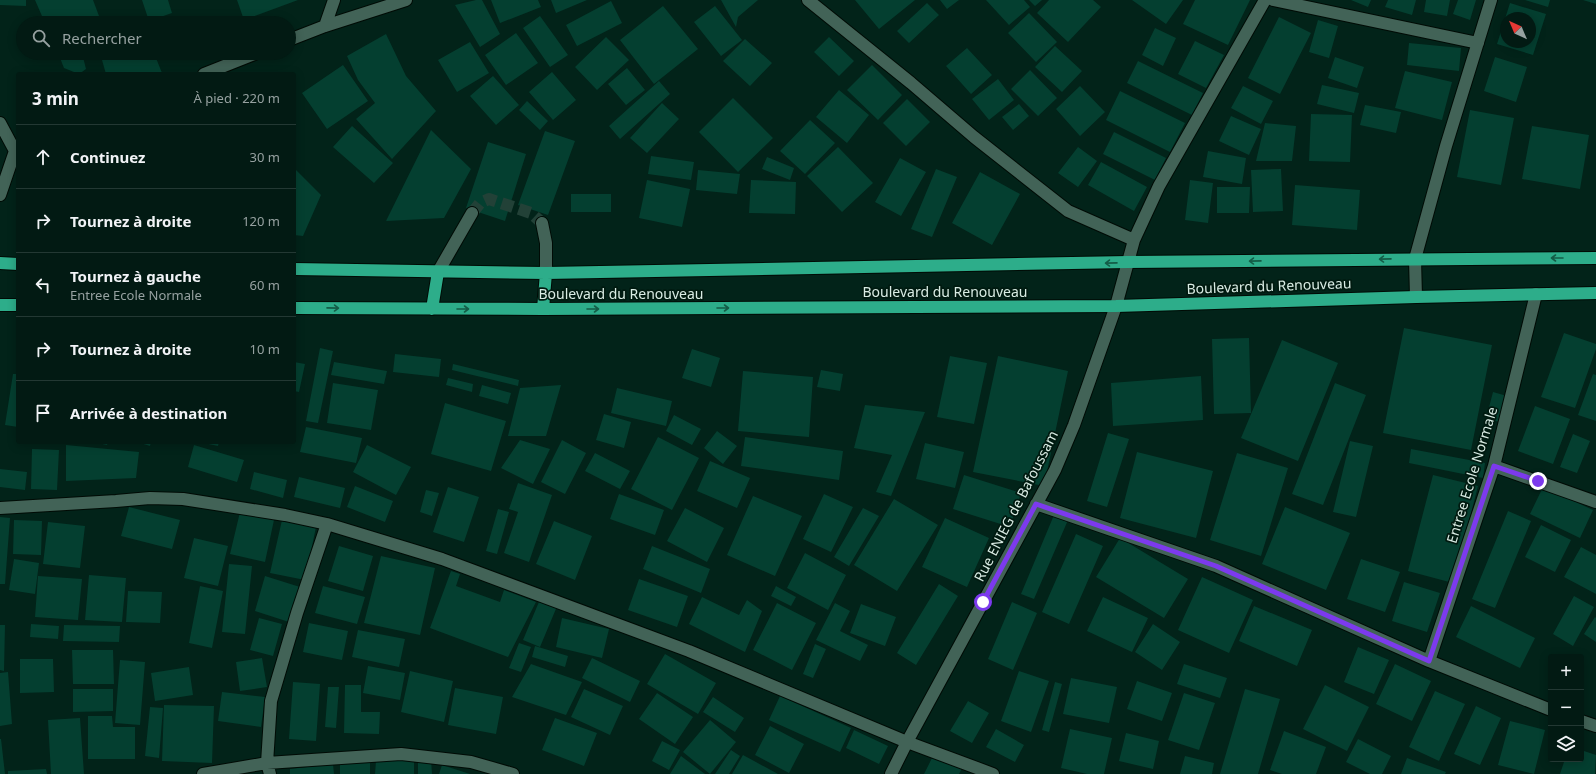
<!DOCTYPE html>
<html lang="fr">
<head>
<meta charset="utf-8">
<style>
	body { margin:0; font-family:"Noto Sans",sans-serif; background:#102721; color:#f1f3f6 }
	.controls { position:absolute; right:12px; bottom:12px; display:grid; overflow:hidden; border-radius:4px; box-shadow:0 2px 10px #0003 }
	.controls button { width:36px; height:36px; display:grid; place-items:center; padding:0; border:0; border-bottom:1px solid #233833; background:#021a13; color:#f1f3f6; font:20px sans-serif }
	.compass { position:absolute; left:1500px; top:12px; width:36px; height:36px; border-radius:50%; background:#021a13; box-shadow:0 2px 10px #0003; rotate:316deg }
	.stop { position:absolute; width:12px; height:12px; margin:-9px; border:3px solid #7c3aed; border-radius:50%; background:#fff }
	.stop.end { background:#7c3aed; border-color:#fff; box-shadow:0 1px 4px #0008 }
	.list { margin:0; padding:0; list-style:none }
	h2 { display:flex; justify-content:space-between; align-items:center; height:52px; margin:0; padding:0 16px; font-size:17px }
	h2 small { font-size:13px; font-weight:400; color:#96a1a0 }
	.list li { display:grid; grid-template-columns:26px 1fr auto; gap:12px; align-items:center; box-sizing:border-box; height:64px; padding:0 16px; border-top:1px solid #233833 }
	.list b { display:block; font-size:15px; white-space:nowrap }
	.list p { margin:0; font-size:13px; white-space:nowrap; color:#96a1a0 }
	.list em { font-size:13px; font-style:normal; color:#96a1a0 }
	.icon { flex:none; width:22px; height:22px; fill:none; stroke:currentColor; stroke-width:2; stroke-linecap:round; stroke-linejoin:round }
	.map { position:relative; flex:none; width:1596px; height:774px; overflow:hidden }
	.search { position:absolute; background:#021a13; box-shadow:0 2px 10px #0003; left:16px; top:16px; width:280px; height:44px; display:flex; align-items:center; gap:10px; box-sizing:border-box; padding:0 14px; border-radius:22px; color:#96a1a0; font-size:15px }
	.panel { position:absolute; background:#021a13; box-shadow:0 2px 10px #0003; left:16px; top:72px; width:280px; height:372px; border-radius:4px }
	.map>svg:first-child { display:block }
</style>
</head>
<body>
<div class="map">
<svg width="1596" height="774" viewBox="0 0 1596 774">
	<rect width="100%" height="100%" fill="#022319"/>
	<!-- building -->
	<path fill="#043f30" fill-rule="evenodd" d="M0,0H26V6L0,5Z
		M35,0H93L99,16L86,23H45Z
		M142,0H168L172,13L149,21Z
		M237,0H298L244,20Z
		M476,0H482L500,34L480,47L455,5Z
		M491,0H538L541,7L500,23Z
		M551,0H587L556,13Z
		M721,0H758L738,17L736,27Z
		M855,0H915L879,29Z
		M940,0H959L947,9Z
		M986,0H1024L1030,7L1009,25Z
		M1029,0H1042L1035,6Z
		M1049,0H1093L1101,7L1068,42L1037,13Z
		M1132,0H1183L1166,24Z
		M1195,0H1250L1228,45L1183,24Z
		M1351,0H1371L1368,7Z
		M1388,0H1416L1412,15L1385,7Z
		M1426,0H1450L1447,16L1424,12Z
		M1458,0H1476L1470,20L1453,14Z
		M1525,0H1550L1548,7Z
		M1583,0H1596V4Z
		M611,1L622,23L577,46L566,25Z
		M927,3L939,15L909,43L897,31Z
		M1510,3L1546,14L1533,55L1497,44ZM1506,18H1530V42H1506Z
		M663,6L698,49L654,84L620,40Z
		M715,6L742,40L721,56L694,22Z
		M1029,13L1057,42L1036,62L1008,33Z
		M540,16L568,55L550,67L523,28Z
		M1279,17L1311,33L1280,94L1248,78Z
		M1318,20L1338,26L1329,58L1309,52Z
		M1155,28L1176,38L1163,66L1142,55Z
		M516,33L538,63L506,85L485,55Z
		M386,34L406,76L436,111L392,159L356,119L375,103L358,80L347,56Z
		M606,37L629,60L597,90L575,67Z
		M829,37L854,61L839,76L814,52Z
		M745,39L772,63L750,86L723,61Z
		M1195,41L1224,55L1206,88L1178,74Z
		M470,42L489,73L457,92L438,60Z
		M1409,43L1461,48L1459,71L1407,65Z
		M1055,46L1082,71L1062,92L1035,67Z
		M967,48L992,75L971,94L946,66Z
		M58,53H82L86,69L79,74L64,68Z
		M100,53H154L162,73L106,74Z
		M1335,57L1364,67L1357,88L1328,78Z
		M1495,57L1527,67L1516,102L1484,91Z
		M1138,61L1203,93L1192,115L1127,83Z
		M343,65L368,101L327,129L302,93Z
		M872,65L902,95L878,120L847,90Z
		M627,68L645,90L626,105L608,84Z
		M1030,70L1057,98L1038,116L1011,89Z
		M1405,71L1452,82L1442,120L1395,108Z
		M552,72L576,100L553,120L529,92Z
		M493,76L519,105L496,125L470,96Z
		M998,79L1014,100L989,120L972,99Z
		M659,81L670,94L620,139L609,126Z
		M1322,85L1359,93L1354,113L1317,104Z
		M1080,86L1105,112L1080,136L1056,109Z
		M1243,86L1273,101L1261,124L1231,108Z
		M839,90L869,115L847,143L816,117Z
		M1120,91L1185,123L1170,152L1106,120Z
		M733,98L773,138L738,172L699,132Z
		M907,99L930,122L906,146L883,123Z
		M527,101L548,121L540,130L519,110Z
		M662,103L679,119L647,153L630,138Z
		M1019,104L1029,116L1013,130L1002,117Z
		M1365,105L1401,112L1396,133L1360,125Z
		M1470,110L1514,118L1501,185L1457,177Z
		M1311,114L1352,115L1350,162L1309,161Z
		M1231,116L1261,129L1249,155L1219,141Z
		M810,120L835,143L805,174L780,151Z
		M1265,123L1296,126L1292,161H1256Z
		M352,126L393,163L374,183L333,147Z
		M1532,126L1589,135L1580,189L1522,179Z
		M431,130L471,169L444,218L386,221Z
		M545,131L575,141L548,215L518,205Z
		M1114,132L1166,158L1155,180L1103,154Z
		M488,142L526,154L505,221L466,208Z
		M838,147L873,183L842,212L807,176Z
		M1078,147L1097,161L1078,187L1058,173Z
		M1208,151L1246,158L1242,184L1203,177Z
		M651,156L694,162L691,180L648,174Z
		M767,157L794,168L790,180L762,169Z
		M900,158L926,172L901,216L875,202Z
		M1101,162L1147,187L1134,211L1088,185Z
		M294,168L321,195L303,236L294,235Z
		M936,169L957,177L932,237L911,229Z
		M1281,169L1283,211L1253,212L1251,170Z
		M698,170L740,174L737,194L696,190Z
		M980,172L1020,194L992,245L952,223Z
		M647,180L690,189L682,227L639,218Z
		M751,180L796,182L795,214L749,213Z
		M1190,180L1213,183L1208,223L1185,220Z
		M1295,185L1360,190L1357,230L1292,225Z
		M1217,187H1250L1249,213H1217Z
		M571,194H611V212H571Z
		M1404,328L1492,345L1471,450L1383,433Z
		M1564,333L1596,344V349L1575,408L1541,397Z
		M1249,338L1251,413L1214,414L1212,339Z
		M1282,340L1338,363L1298,461L1241,438Z
		M320,348L333,351L318,423L306,421Z
		M692,349L720,358L711,387L682,378Z
		M395,354L441,359L439,377L393,372Z
		M950,356L987,363L974,424L937,417Z
		M998,356L1068,371L1044,486L973,472Z
		M294,362L305,364L299,392L294,391Z
		M334,362L387,371L384,384L331,375Z
		M453,364L519,380L518,386L452,370Z
		M821,370L843,374L840,391L817,387Z
		M743,371L813,377L809,437L738,431Z
		M13,374H18V427L5,425Z
		M1593,374L1596,375V421L1578,415Z
		M1201,376L1203,420L1113,426L1111,383Z
		M448,378L473,384L472,392L446,385Z
		M333,383L378,390L371,430L327,423Z
		M1335,383L1366,395L1323,505L1292,494Z
		M482,385L511,393L508,404L479,396Z
		M561,385L546,436H508L520,388Z
		M617,388L672,401L666,426L611,413Z
		M1493,392L1507,396L1500,422L1486,419Z
		M445,403L506,421L491,471L431,454Z
		M865,405L925,412L891,496L876,492L892,455L854,448Z
		M1535,406L1570,419L1553,464L1518,451Z
		M604,414L631,422L624,448L596,440Z
		M674,415L701,429L692,445L666,431Z
		M306,427L362,438L356,463L300,452Z
		M717,431L737,446L723,464L704,448Z
		M1108,433L1129,439L1107,507L1087,501Z
		M1573,434L1590,441L1577,473L1560,467Z
		M658,437L699,458L672,510L631,489Z
		M745,437L843,451L839,480L741,466Z
		M520,440L550,449L533,484L501,468Z
		M562,440L586,453L565,494L541,482Z
		M1350,441L1373,446L1356,517L1333,512Z
		M93,442H108L107,445Z
		M137,442H151L150,446Z
		M199,442H219L218,446Z
		M925,443L964,452L955,488L916,479Z
		M66,445L139,452L136,478L66,481Z
		M194,445L244,460L237,482L188,467Z
		M367,445L411,467L396,495L353,472Z
		M32,449L59,450L57,490L31,489Z
		M1411,449L1485,463L1483,478L1409,463Z
		M1137,452L1213,471L1196,538L1120,518Z
		M595,453L630,471L620,489L585,471Z
		M1237,453L1288,468L1261,556L1210,540Z
		M710,461L750,478L737,508L697,491Z
		M0,469L27,472L25,490L0,487Z
		M254,472L287,480L283,498L250,489Z
		M964,475L1021,493L1010,527L953,509Z
		M1433,475L1478,486L1453,583L1408,571Z
		M299,477L345,488L340,508L294,497Z
		M518,483L552,495L529,562L504,553L518,512L509,509Z
		M355,486L393,501L385,522L347,507Z
		M448,487L479,497L464,542L433,532Z
		M1543,487L1593,510L1580,538L1530,514Z
		M426,490L439,493L432,516L420,512Z
		M619,494L664,510L655,535L610,519Z
		M824,494L853,507L831,552L803,539Z
		M753,496L802,516L775,576L727,555Z
		M894,499L938,525L897,591L854,565Z
		M129,507L180,520L172,549L121,536Z
		M1285,507L1350,533L1326,590L1262,564Z
		M685,508L724,528L707,562L667,541Z
		M863,508L879,516L849,566L834,557Z
		M498,509L509,512L497,554L486,551Z
		M1508,511L1531,521L1495,608L1472,599Z
		M240,512L274,520L265,562L230,554Z
		M1054,515L1068,520L1034,599L1021,594Z
		M0,517L10,518L5,584H0Z
		M945,518L989,538L967,587L922,567Z
		M14,520L42,521L41,555L13,554Z
		M282,520L316,527L305,580L270,573Z
		M554,521L592,536L575,580L536,564Z
		M48,522L85,526L80,568L43,564Z
		M1541,525L1571,540L1555,572L1525,557Z
		M1076,534L1103,546L1069,624L1042,612Z
		M194,538L228,546L218,586L184,578Z
		M1120,538L1188,579L1164,618L1096,577Z
		M339,546L373,556L363,591L328,581Z
		M652,546L710,569L701,593L643,569Z
		M1581,547L1596,555V594L1564,577Z
		M805,553L846,575L828,610L787,588Z
		M381,556L435,568L420,635L364,623Z
		M14,559L39,563L35,594L9,590Z
		M1361,559L1400,572L1385,612L1347,599Z
		M229,564L252,566L245,634L222,632Z
		M451,571L460,574L456,586L500,602L504,590L536,602L508,657L430,628Z
		M89,575L126,578L122,622L85,620Z
		M38,576L82,579L78,620L35,617Z
		M265,576L300,587L289,622L255,611Z
		M1202,577L1253,600L1229,653L1178,630Z
		M639,579L688,596L677,627L628,610Z
		M1404,582L1440,593L1427,632L1392,621Z
		M939,584L958,596L916,665L897,653Z
		M200,586L223,591L212,648L189,643Z
		M323,586L365,597L357,624L315,613Z
		M776,586L796,597L791,606L771,596Z
		M128,591L162,592L160,623L126,622Z
		M1574,596L1594,607L1573,646L1553,634Z
		M541,597L558,604L540,647L523,640Z
		M702,597L739,615L747,600L762,611L745,652L689,624Z
		M1103,597L1148,618L1132,652L1087,631Z
		M1012,602L1037,613L1013,670L988,659Z
		M777,603L816,623L792,670L753,650Z
		M835,603L850,611L840,631L868,645L860,661L816,640Z
		M861,604L896,617L885,646L850,633Z
		M1254,606L1312,630L1297,666L1239,641Z
		M1471,606L1535,638L1520,668L1456,637Z
		M1595,617L1596,618V642L1584,634Z
		M259,618L282,624L273,656L250,650Z
		M562,618L609,629L602,658L556,647Z
		M309,623L348,631L342,660L303,652Z
		M31,624L59,626L58,639L30,637Z
		M1153,624L1180,642L1162,670L1135,652Z
		M0,625H5L4,671L0,670Z
		M64,625L120,626L119,642L63,641Z
		M358,630L405,639L399,667L352,657Z
		M519,643L531,647L521,672L509,668Z
		M815,644L826,649L813,678L803,674Z
		M535,646L568,656L565,667L532,657Z
		M1358,647L1389,660L1374,694L1344,682Z
		M72,650H113L114,684H73Z
		M665,654L716,683L698,714L647,684Z
		M262,658L267,687L240,691L236,662Z
		M592,658L640,681L630,702L582,678Z
		M20,659H53L54,692L20,693Z
		M120,660L145,662L140,725L115,723Z
		M531,664L582,682L566,715L512,697Z
		M1184,664L1227,678L1220,698L1177,684Z
		M1395,664L1431,681L1412,721L1376,704Z
		M368,666L405,673L400,700L363,693Z
		M189,667L193,695L155,701L151,673Z
		M410,671L453,681L444,722L401,712Z
		M1019,671L1049,681L1031,732L1001,721Z
		M8,672L12,724L0,726V673Z
		M1071,678L1117,687L1109,723L1063,714Z
		M1137,681L1172,693L1162,721L1127,709Z
		M293,682L320,684L316,741L289,739Z
		M1055,682L1062,684L1049,732L1042,730Z
		M345,685H361V712H380L379,734L344,733Z
		M1325,685L1369,707L1347,751L1303,729Z
		M328,687H339L336,728L325,727Z
		M455,688L503,697L496,734L448,725Z
		M73,689H113V711L73,712Z
		M584,689L623,706L610,735L571,717Z
		M1245,689L1280,699L1258,774H1220Z
		M1435,691L1465,704L1439,761L1409,747Z
		M222,692L265,697L261,727L218,721Z
		M657,693L693,717L675,744L639,719Z
		M1184,693L1215,703L1199,750L1168,740Z
		M780,696L851,728L840,752L769,720Z
		M713,697L744,718L735,732L703,712Z
		M968,701L989,713L972,743L950,731Z
		M164,705L214,706L212,763L162,761Z
		M1476,706L1501,718L1480,765L1454,754Z
		M150,707L163,708L159,758L145,756Z
		M88,716H112L113,727H135V759H88Z
		M80,718L84,774H51L48,720Z
		M555,718L597,733L584,766L542,750Z
		M710,720L736,742L710,774L683,752Z
		M1510,721L1545,730L1534,774L1498,765Z
		M770,726L804,744L789,773L755,755Z
		M996,729L1024,745L1015,762L986,747Z
		M1070,729L1112,738L1104,774H1087L1061,768Z
		M854,730L888,746L879,764L846,748Z
		M1284,731L1326,747L1316,774H1282L1270,770Z
		M1126,733L1159,741L1153,769L1119,761Z
		M0,739H1L5,774H0Z
		M1358,739L1391,756L1382,774H1370L1346,762Z
		M662,741L680,750L669,770L652,761Z
		M731,750L740,756L729,774H715Z
		M1581,750L1596,755L1595,774H1560L1565,759H1581Z
		M934,754L962,768L959,774H924Z
		M743,755L778,774H732Z
		M681,756L705,774H670Z
		M1185,756L1214,763L1212,774H1180Z
		M1407,758L1446,772L1445,774H1401Z
		M431,759L432,774H418V760Z
		M376,761H414V774H375Z
		M370,762V774H340V763Z
		M333,764L334,774H290V769Z
		M442,765L470,774H439Z
		M46,769L47,774H8V771Z"/>
	<g fill="none" stroke-linecap="round" stroke-linejoin="round">
		<!-- minor-tunnel -->
		<path stroke="#224137" stroke-width="12" stroke-dasharray="12 6" stroke-linecap="butt" d="M472,213L480,203L489,199L531,213L542,223"/>
		<defs>
			<path id="minor" d="M808,0L911,83L974,137L1068,211L1134,240
				M1273,0L1478,43
				M325,26L334,0
				M289,40L325,26L406,0
				M204,74L257,53
				M0,123L15,151
				M0,195L15,151L18,149
				M542,223L546,243V273
				M438,272L472,213
				M1416,297L1415,259L1446,146L1491,0
				M1494,466L1596,502
				M1036,504L1216,566L1429,661L1551,710
				M0,508L116,501L150,498L183,499L285,515L327,524L442,559L689,651L907,742L993,774
				M1429,661L1494,466L1536,294
				M1581,721L1596,726
				M203,774L267,763L401,754L471,762L513,774
				M270,774L267,763L271,701L297,613L327,524
				M891,774L907,742L1055,470L1074,425L1116,306L1134,240L1159,186L1265,0"/>
			<path id="highway" d="M0,263L18,264
				M294,269L546,273L1128,262L1596,258
				M0,305H18
				M294,308L543,309L1116,306L1416,297L1596,293
				M432,309L438,272
				M543,309L546,273"/>
		</defs>
		<!-- minor casing -->
		<use href="#minor" stroke="#000b05" stroke-width="14"/>
		<!-- highway casing -->
		<use href="#highway" stroke="#000b05" stroke-width="14"/>
		<!-- minor -->
		<use href="#minor" stroke="#426357" stroke-width="12"/>
		<!-- highway -->
		<use href="#highway" stroke="#2dad8a" stroke-width="12"/>
	</g>
	<!-- one-way arrows -->
	<defs><path id="oneway-shaft" d="M-6 0H5M1.5-3L5.5 0L1.5 3" fill="none" stroke-width="1.6" stroke-linecap="round" stroke-linejoin="round"/></defs>
	<g stroke="#145c47">
		<use href="#oneway-shaft" transform="translate(1557 258) rotate(180)"/>
		<use href="#oneway-shaft" transform="translate(1385 259) rotate(179)"/>
		<use href="#oneway-shaft" transform="translate(1255 261) rotate(179)"/>
		<use href="#oneway-shaft" transform="translate(1111 263) rotate(179)"/>
		<use href="#oneway-shaft" transform="translate(333 308) rotate(1)"/>
		<use href="#oneway-shaft" transform="translate(723 308)"/>
		<use href="#oneway-shaft" transform="translate(463 309)"/>
		<use href="#oneway-shaft" transform="translate(593 309)"/>
	</g>
	<g fill="none" stroke-linecap="round" stroke-linejoin="round">
		<!-- route -->
		<path stroke="#7c3aed" stroke-width="5" d="M983,602L1036,504L1216,566L1429,661L1494,466L1538,481"/>
	</g>
	<g text-anchor="middle" stroke-width="3.5" stroke-linejoin="round" paint-order="stroke">
		<!-- street labels -->
		<g font-size="14" fill="#d9ece4" stroke="#001a10">
			<text transform="translate(1269 286) rotate(-2)" y="5">Boulevard du Renouveau</text>
			<text x="945" y="297">Boulevard du Renouveau</text>
			<text x="621" y="299">Boulevard du Renouveau</text>
			<text transform="translate(1472 475) rotate(-73)" y="5">Entree Ecole Normale</text>
			<text transform="translate(1016 506) rotate(-63)" y="5">Rue ENIEG de Bafoussam</text>
		</g>
	</g>
</svg>
<div class="controls">
<button>+</button>
<button>−</button>
<button><svg class="icon" aria-label="layers" viewBox="0 0 24 24"><path d="M12 4l9 5-9 5-9-5zM3 14l9 5 9-5"/></svg></button>
</div>
<svg class="compass" viewBox="-18 -18 36 36"><path d="M0-13l5 13h-10z" fill="#e53935"/><path d="M0 13l5-13h-10z" fill="#96a1a0"/></svg>
<div class="stop" style="left:983px;top:602px"></div>
<div class="stop end" style="left:1538px;top:481px"></div>
<div class="search"><svg class="icon" aria-label="search" viewBox="0 0 24 24"><circle cx="10" cy="10" r="6"/><path d="M15 15l6 6"/></svg>Rechercher</div>
<section class="panel">
<h2>3 min<small>À pied · 220 m</small></h2>
<ul class="list">
<li><svg class="icon" aria-label="ahead" viewBox="0 0 24 24"><path d="M12 20V5M6 11l6-6 6 6"/></svg><div><b>Continuez</b></div><em>30 m</em></li>
<li><svg class="icon" aria-label="right" viewBox="0 0 24 24"><path d="M7 20v-9h11M14 6l5 5-5 5"/></svg><div><b>Tournez à droite</b></div><em>120 m</em></li>
<li><svg class="icon" aria-label="left" viewBox="0 0 24 24"><path d="M17 20v-9H6M10 6l-5 5 5 5"/></svg><div><b>Tournez à gauche</b><p>Entree Ecole Normale</p></div><em>60 m</em></li>
<li><svg class="icon" aria-label="right" viewBox="0 0 24 24"><path d="M7 20v-9h11M14 6l5 5-5 5"/></svg><div><b>Tournez à droite</b></div><em>10 m</em></li>
<li><svg class="icon" aria-label="arrive" viewBox="0 0 24 24"><path d="M6 21V4h12l-3 4 3 4H6"/></svg><div><b>Arrivée à destination</b></div></li>
</ul>
</section>
</div>
</body>
</html>
